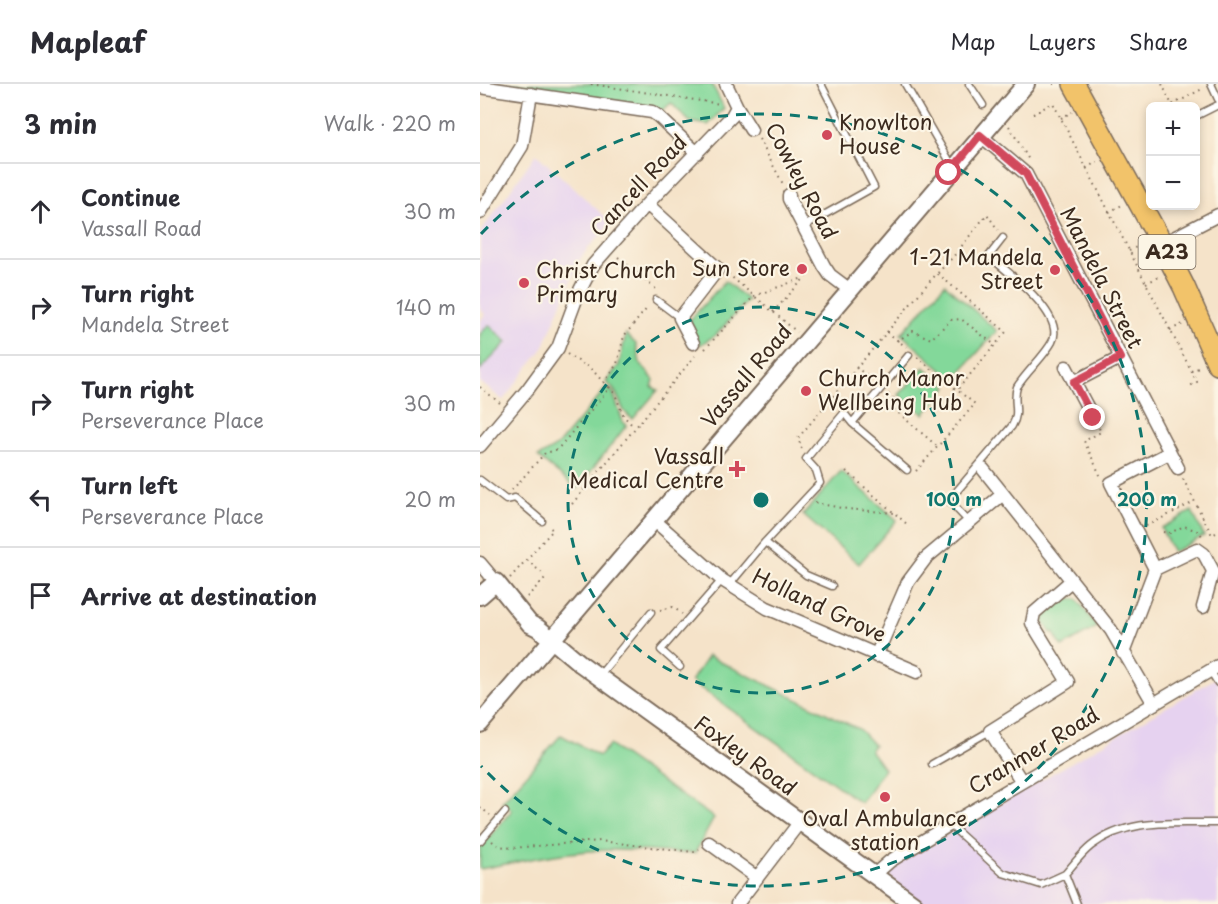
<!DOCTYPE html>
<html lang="en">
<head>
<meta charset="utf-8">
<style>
	body { margin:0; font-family:"Playpen Sans",sans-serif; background:#f2f2f3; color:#2b2b33 }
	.controls { position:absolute; right:18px; top:18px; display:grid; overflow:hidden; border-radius:9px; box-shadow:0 3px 9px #0003 }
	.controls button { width:54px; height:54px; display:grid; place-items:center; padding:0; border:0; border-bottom:2px solid #e1e1e2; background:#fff; color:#2b2b33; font:30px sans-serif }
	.stop { position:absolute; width:18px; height:18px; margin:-14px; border:4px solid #d1495b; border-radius:50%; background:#fff }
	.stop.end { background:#d1495b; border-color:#fff; box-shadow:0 2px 6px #0008 }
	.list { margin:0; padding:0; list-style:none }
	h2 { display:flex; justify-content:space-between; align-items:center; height:78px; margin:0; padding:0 24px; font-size:26px }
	h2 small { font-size:20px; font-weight:400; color:#7c7c81 }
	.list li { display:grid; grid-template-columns:39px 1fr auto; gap:18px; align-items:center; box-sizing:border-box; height:96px; padding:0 24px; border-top:2px solid #e1e1e2 }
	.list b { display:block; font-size:22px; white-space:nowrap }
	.list p { margin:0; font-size:20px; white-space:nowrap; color:#7c7c81 }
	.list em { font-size:20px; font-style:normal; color:#7c7c81 }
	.icon { flex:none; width:33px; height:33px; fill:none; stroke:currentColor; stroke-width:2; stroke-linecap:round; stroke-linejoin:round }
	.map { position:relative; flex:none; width:738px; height:820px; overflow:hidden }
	header { display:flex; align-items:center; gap:36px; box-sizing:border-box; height:84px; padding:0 30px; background:#fff; border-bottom:2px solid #e1e1e2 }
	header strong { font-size:28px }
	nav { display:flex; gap:33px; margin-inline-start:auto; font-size:21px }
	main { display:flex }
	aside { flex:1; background:#fff }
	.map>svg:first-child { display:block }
</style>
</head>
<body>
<header>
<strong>Mapleaf</strong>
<nav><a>Map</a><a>Layers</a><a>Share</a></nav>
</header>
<main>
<aside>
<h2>3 min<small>Walk · 220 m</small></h2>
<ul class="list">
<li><svg class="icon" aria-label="ahead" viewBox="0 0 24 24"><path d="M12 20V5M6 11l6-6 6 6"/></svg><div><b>Continue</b><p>Vassall Road</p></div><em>30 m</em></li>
<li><svg class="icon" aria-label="right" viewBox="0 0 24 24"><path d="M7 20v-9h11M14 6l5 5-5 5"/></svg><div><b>Turn right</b><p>Mandela Street</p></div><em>140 m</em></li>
<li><svg class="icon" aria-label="right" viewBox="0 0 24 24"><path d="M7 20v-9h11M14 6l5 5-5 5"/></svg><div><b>Turn right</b><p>Perseverance Place</p></div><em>30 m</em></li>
<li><svg class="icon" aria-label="left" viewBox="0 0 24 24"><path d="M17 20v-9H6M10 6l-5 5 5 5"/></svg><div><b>Turn left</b><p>Perseverance Place</p></div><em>20 m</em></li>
<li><svg class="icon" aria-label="arrive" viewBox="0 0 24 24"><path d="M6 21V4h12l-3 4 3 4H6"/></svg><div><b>Arrive at destination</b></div></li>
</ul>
</aside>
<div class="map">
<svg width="738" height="820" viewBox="0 0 738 820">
	<rect width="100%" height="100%" fill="#fcf5e5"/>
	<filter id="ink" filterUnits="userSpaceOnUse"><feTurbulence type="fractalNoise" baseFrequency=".0167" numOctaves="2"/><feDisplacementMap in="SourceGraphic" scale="12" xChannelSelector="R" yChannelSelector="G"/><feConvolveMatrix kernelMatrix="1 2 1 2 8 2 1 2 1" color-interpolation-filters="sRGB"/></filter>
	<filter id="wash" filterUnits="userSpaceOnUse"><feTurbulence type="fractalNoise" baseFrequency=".008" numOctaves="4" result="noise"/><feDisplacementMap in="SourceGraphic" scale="24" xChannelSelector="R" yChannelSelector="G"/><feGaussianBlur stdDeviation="1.35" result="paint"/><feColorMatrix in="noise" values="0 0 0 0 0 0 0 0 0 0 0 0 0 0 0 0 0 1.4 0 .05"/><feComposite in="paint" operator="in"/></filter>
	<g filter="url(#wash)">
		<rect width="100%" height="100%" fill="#f5e3c9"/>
		<!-- built -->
		<path fill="#e6d2f0" d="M56,70L132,139L109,163L100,175L63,264L23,316L0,298V238L5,230L0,225V149Z
			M738,593V820H444L415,800L409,790L424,776Z"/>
		<!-- green -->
		<path fill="#83d89a" stroke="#5f815c" stroke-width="1.5" d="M22,0H232L244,24L228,41L210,38L191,19L181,28L171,23Z
			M245,197L268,216L236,251L220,261L208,238Z
			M465,200L517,247L473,296L421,250Z
			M9,241L27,258L0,286V250Z
			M146,250L156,260L160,279L174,296L172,303L178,306L153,335C137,326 142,309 126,298L139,281Z
			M444,283L468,303L444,330L419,311Z
			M127,303L133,309L143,338L147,341L97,405L58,373L77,362Z
			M361,387L417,436L379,480L323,431Z
			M712,427L724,452L693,468L681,444Z
			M587,514L597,515L617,543L582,563L573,548L571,549L563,538L566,530Z
			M228,572L379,645L394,661L390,666L404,685L381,719L211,597Z
			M81,651L119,672L129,661L234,734L215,769C186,769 157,765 128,766C84,767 43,777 0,785V764L32,726L22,718Z"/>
	</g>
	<g filter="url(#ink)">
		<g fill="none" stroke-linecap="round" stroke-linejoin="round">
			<defs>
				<path id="service" d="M425,0L473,83
					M489,0L503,21
					M731,0L738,15
					M716,32L738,21
					M324,142L394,103L341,0
					M176,216L200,234
					M372,339L427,386
					M0,396L26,416L35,414L62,437
					M489,438L471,419V414L532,342C541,327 532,318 537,303C547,287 563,274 572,258C587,231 526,187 509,172L523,154
					M285,458L326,491L352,502
					M250,500L285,458L340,399L336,386L326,375L364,329L372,339L429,271
					M200,583L181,566L242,496
					M731,588L738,599
					M119,592L171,528
					M452,680L510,647
					M470,741L523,789L561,801L585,790L597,820
					M0,757L25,728
					M585,790C593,781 601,770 611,762C648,733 694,740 738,739"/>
				<path id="minor" d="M246,0L257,23L271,46
					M0,3L172,28L178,32L217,69
					M500,51L546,90L698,384
					M309,111V115L344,182L350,191L370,206
					M167,120L238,185L200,234L213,259
					M0,129L42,62L51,10
					M682,160L738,131
					M586,283L594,298
					M613,334L594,298L640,274
					M0,362L48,305L78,264L98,210L113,181L167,120L252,32L257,23
					M503,385L523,410
					M175,437L242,496L287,524L437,588
					M0,479L16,498
					M675,485L631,399L689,369
					M643,569L675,485L717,465L724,470L733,487L723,523
					M396,572L428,498L446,474L523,410L631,546L674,620
					M542,698L510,647L588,598L552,539L554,529L591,497
					M229,759L276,793
					M394,791L410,777L469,741L738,582
					M257,820L319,739"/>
				<path id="tertiary" d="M0,512L16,498L50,540L58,544L101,580L434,820
					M0,640L546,0"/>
				<path id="trunk" d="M594,0L682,160L704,203L738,280"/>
			</defs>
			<!-- service casing -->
			<use href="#service" stroke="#7c6b5a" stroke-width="9"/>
			<!-- minor casing -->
			<use href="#minor" stroke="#7c6b5a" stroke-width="15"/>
			<!-- tertiary casing -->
			<use href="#tertiary" stroke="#7c6b5a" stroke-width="20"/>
			<!-- trunk casing -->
			<use href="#trunk" stroke="#7c6b5a" stroke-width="24"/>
			<!-- path -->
			<path stroke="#7c6b5a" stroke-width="2" stroke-dasharray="1.5 4.5" stroke-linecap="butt" d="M111,0L241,20
				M573,0H574
				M682,0L692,21L724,4
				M553,30L573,19L717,298L710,302
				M581,34L592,28
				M529,42L549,76
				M279,55L303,100
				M606,84L617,78
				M629,128L642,121
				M649,167L662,160
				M138,173L177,206
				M248,190L317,248
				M666,199L679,193
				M293,228L332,186
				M690,246L703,240
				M407,248L426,263
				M417,257L433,247L451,255L471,236L481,235L515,261
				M225,265L274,212L323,194
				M87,270L103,280
				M437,273L477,306L526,248L457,189
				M376,283L394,298
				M711,287L721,283
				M124,299L137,280L144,252L168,223
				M0,303L20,319
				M129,303C142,315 136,329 154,342
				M408,310L415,316V326L458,363
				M619,344L621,348L604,357L621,393
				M322,365L318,354L449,198L473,173L507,130L518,146
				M366,387L428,441
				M436,387L495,320L477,306
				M703,395L732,451L738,448
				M32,406L65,369L77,366L127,307L129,303C120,297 115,286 106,282
				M335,419L367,425L415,429
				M92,420L215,272
				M666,442L714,418
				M683,448L690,449L704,442L720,448L723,455
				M47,476L63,490
				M30,494L73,446L69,443
				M47,513L66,493
				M180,526L193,523L202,530
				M0,723L10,731
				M12,757L19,762L31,764L120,757L214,768L219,765"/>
			<!-- service -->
			<use href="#service" stroke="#fff" stroke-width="6"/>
			<!-- minor -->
			<use href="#minor" stroke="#fff" stroke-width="12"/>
			<!-- tertiary -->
			<use href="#tertiary" stroke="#fff" stroke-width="16"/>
			<!-- trunk -->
			<use href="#trunk" stroke="#f2c36a" stroke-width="21"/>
		</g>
	</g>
	<g fill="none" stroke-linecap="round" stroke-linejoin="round" filter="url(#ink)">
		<!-- route -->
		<path stroke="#d1495b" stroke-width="8" d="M469,89L500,51L546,90L640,274L594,298L613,334"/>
	</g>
	<!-- distance rings -->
	<g fill="none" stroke="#0f766e" stroke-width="3" stroke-dasharray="10 8">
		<circle cx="281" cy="416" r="193"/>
		<path d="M1 150A386 386 0 1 1 1 682"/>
	</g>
	<!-- markers -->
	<g fill="#d1495b" stroke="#fcf5e5" stroke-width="2">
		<circle cx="347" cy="51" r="6"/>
		<circle cx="322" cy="185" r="6"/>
		<circle cx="575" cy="186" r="6"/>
		<circle cx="44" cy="199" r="6"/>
		<circle cx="326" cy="307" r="6"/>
		<path d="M254 376h6v6h6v6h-6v6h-6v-6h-6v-6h6z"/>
		<circle cx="405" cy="713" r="6"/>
	</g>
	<g text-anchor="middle" stroke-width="4.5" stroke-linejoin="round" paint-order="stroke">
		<!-- shield labels -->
		<rect fill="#fcf5e5" stroke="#75675a" stroke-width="1.5" x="658.5" y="151" width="57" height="34" rx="4.5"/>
		<g font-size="20" font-weight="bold" fill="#3b2a1e">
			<text x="687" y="175">A23</text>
		</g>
		<!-- poi labels -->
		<g font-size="21" fill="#3b2a1e" stroke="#fcf5e5" text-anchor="start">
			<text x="359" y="46">Knowlton<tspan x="359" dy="24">House</tspan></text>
			<text x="563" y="181" text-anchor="end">1-21 Mandela<tspan x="563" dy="24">Street</tspan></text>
			<text x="310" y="192" text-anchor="end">Sun Store</text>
			<text x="56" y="194">Christ Church<tspan x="56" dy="24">Primary</tspan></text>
			<text x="338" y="302">Church Manor<tspan x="338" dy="24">Wellbeing Hub</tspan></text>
			<text x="244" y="380" text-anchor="end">Vassall<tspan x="244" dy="24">Medical Centre</tspan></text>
			<text x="405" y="742" text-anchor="middle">Oval Ambulance<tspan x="405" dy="24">station</tspan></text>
		</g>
		<!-- street labels -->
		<g font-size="21" fill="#3b2a1e" stroke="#fcf5e5">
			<text transform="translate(321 97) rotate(62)" y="7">Cowley Road</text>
			<text transform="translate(159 102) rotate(-47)" y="7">Cancell Road</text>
			<text transform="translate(621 194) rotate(63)" y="7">Mandela Street</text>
			<text transform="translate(267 292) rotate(-50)" y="7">Vassall Road</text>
			<text transform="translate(339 522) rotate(25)" y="7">Holland Grove</text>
			<text transform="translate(554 667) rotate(-31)" y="7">Cranmer Road</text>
			<text transform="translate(265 672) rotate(36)" y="7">Foxley Road</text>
		</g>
	</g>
	<circle cx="281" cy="416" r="9" fill="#0f766e" stroke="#fcf5e5" stroke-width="3"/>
	<g font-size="18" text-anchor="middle" font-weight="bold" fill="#0f766e" stroke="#fcf5e5" stroke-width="4.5" stroke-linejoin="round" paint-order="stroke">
		<text x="474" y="422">100 m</text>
		<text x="667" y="422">200 m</text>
	</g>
</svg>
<div class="controls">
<button>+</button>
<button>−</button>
</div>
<div class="stop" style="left:469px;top:89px"></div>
<div class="stop end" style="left:613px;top:334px"></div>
</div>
</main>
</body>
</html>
